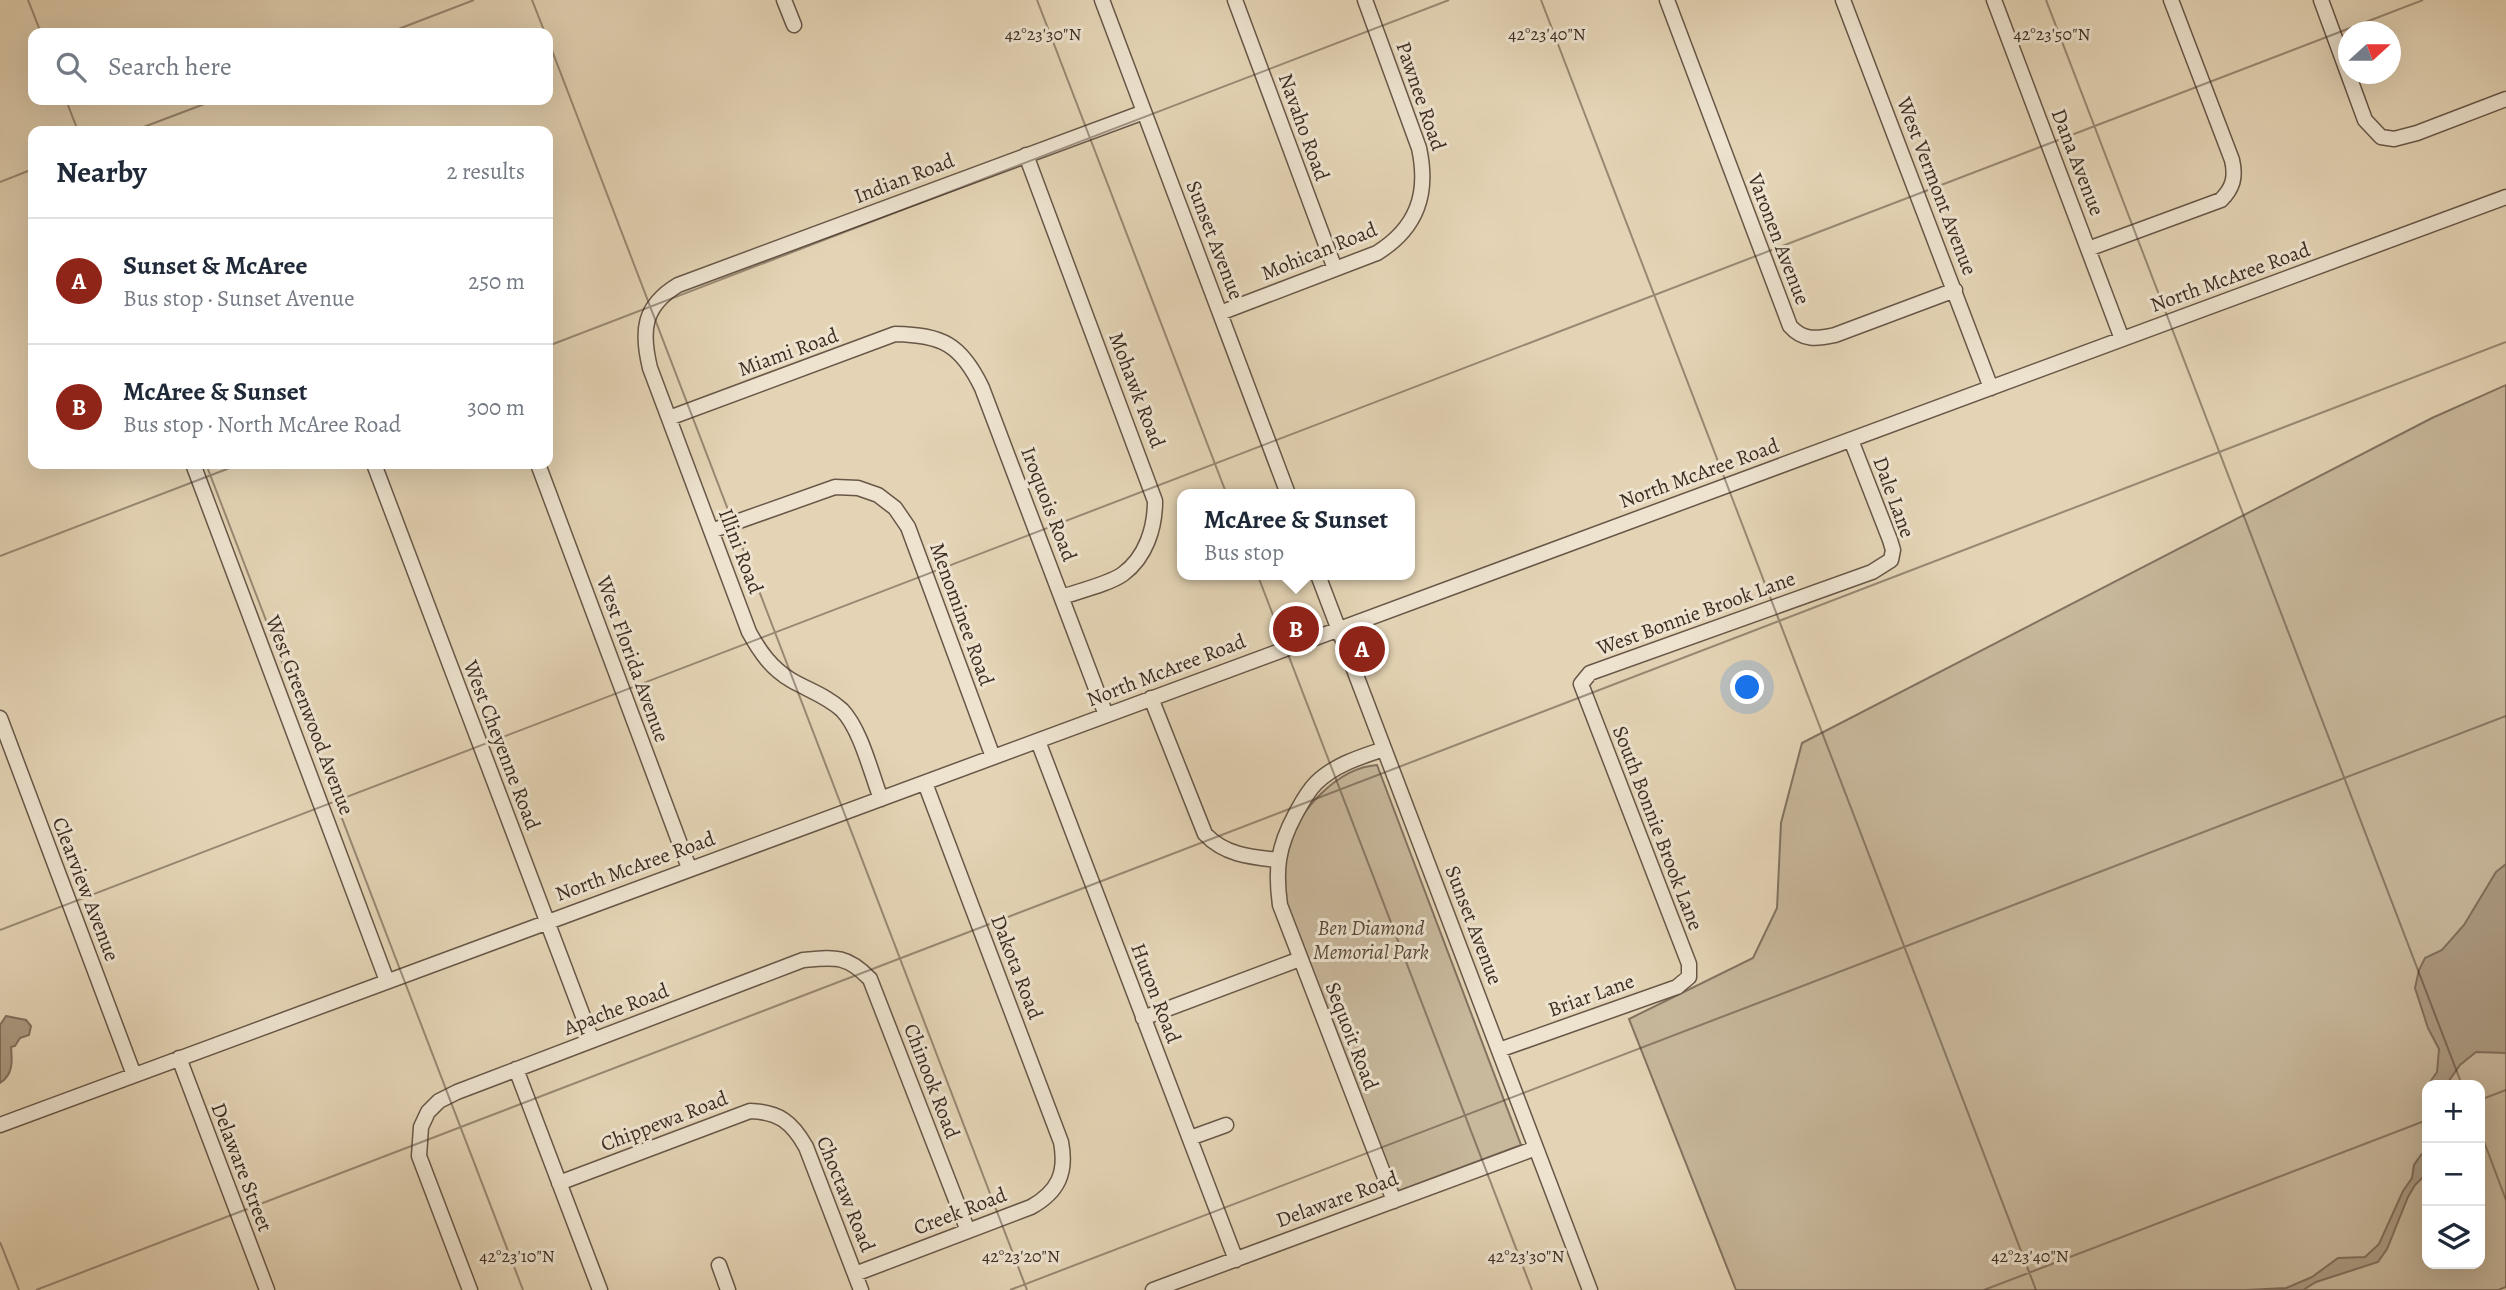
<!DOCTYPE html>
<html lang="en">
<head>
<meta charset="utf-8">
<style>
	body { margin:0; font-family:Alegreya,serif; background:#f6f6f7; color:#1f2937 }
	.controls { position:absolute; right:21px; bottom:21px; display:grid; overflow:hidden; border-radius:14px; box-shadow:0 7px 28px #0002 }
	.controls button { width:63px; height:63px; display:grid; place-items:center; padding:0; border:0; border-bottom:2px solid #e0e1e3; background:#fff; color:#1f2937; font:35px sans-serif }
	.compass { position:absolute; left:2338px; top:21px; width:63px; height:63px; border-radius:50%; background:#fff; box-shadow:0 7px 28px #0002; rotate:69deg }
	.you { position:absolute; left:1748px; top:688px; width:24px; height:24px; margin:-18px; border:5px solid #fff; border-radius:50%; background:#1a73e8; box-shadow:0 0 0 10px #1a73e833 }
	.badge { display:grid; place-items:center; width:46px; height:46px; border-radius:50%; background:#8f2418; color:#fff; font-size:23px; font-weight:700 }
	.pin { position:absolute; translate:-50% -50%; border:4px solid #fff; box-shadow:0 2px 7px #0006 }
	.popup { position:absolute; left:1177px; top:489px; width:238px; height:91px; box-sizing:border-box; display:grid; place-content:center; border-radius:14px; background:#fff; filter:drop-shadow(0 2px 5px #0005); font-size:23px; white-space:nowrap; color:#747a83 }
	.popup b { font-size:26px; color:#1f2937 }
	.popup::after { content:''; position:absolute; left:50%; top:100%; margin-left:-14px; border:14px solid transparent; border-top-color:#fff }
	.list { margin:0; padding:0; list-style:none }
	h2 { display:flex; justify-content:space-between; align-items:center; height:91px; margin:0; padding:0 28px; font-size:30px }
	h2 small { font-size:23px; font-weight:400; color:#747a83 }
	.list li { display:grid; grid-template-columns:46px 1fr auto; gap:21px; align-items:center; box-sizing:border-box; height:126px; padding:0 28px; border-top:2px solid #e0e1e3 }
	.list b { display:block; font-size:26px; white-space:nowrap }
	.list p { margin:0; font-size:23px; white-space:nowrap; color:#747a83 }
	.list em { font-size:23px; font-style:normal; color:#747a83 }
	.icon { flex:none; width:38px; height:38px; fill:none; stroke:currentColor; stroke-width:2; stroke-linecap:round; stroke-linejoin:round }
	.map { position:relative; flex:none; width:2506px; height:1290px; overflow:hidden }
	.search { position:absolute; background:#fff; box-shadow:0 7px 28px #0002; left:28px; top:28px; width:525px; height:77px; display:flex; align-items:center; gap:18px; box-sizing:border-box; padding:0 24px; border-radius:14px; color:#747a83; font-size:26px }
	.panel { position:absolute; background:#fff; box-shadow:0 7px 28px #0002; left:28px; top:126px; width:525px; height:343px; border-radius:14px }
	.map>svg:first-child { display:block }
</style>
</head>
<body>
<div class="map">
<svg width="2506" height="1290" viewBox="0 0 2506 1290">
	<rect width="100%" height="100%" fill="#e4d4b5"/>
	<filter id="stains"><feTurbulence type="fractalNoise" baseFrequency=".00286" numOctaves="4"/><feColorMatrix values="0 0 0 0 .2 0 0 0 0 .09 0 0 0 0 .02 0 0 0 .5 -.17"/></filter>
	<radialGradient id="worn" r=".72"><stop offset=".6" stop-color="#630" stop-opacity="0"/><stop offset="1" stop-color="#630" stop-opacity=".3"/></radialGradient>
	<!-- green -->
	<path fill="#c8b89c" stroke="#837260" stroke-width="2" fill-rule="evenodd" d="M2506,385V1287L2498,1290H1736L1629,1019L1753,958L1777,908L1781,823L1802,743L2432,418ZM2427,1085H2480V1264H2427Z
		M1377,765L1521,1145L1396,1192L1285,902C1284,884 1281,864 1287,847C1299,810 1337,768 1377,765Z"/>
	<!-- water -->
	<path fill="#ac9b83" stroke="#806f5d" stroke-width="2" d="M2506,864V1053L2476,1052L2460,1065L2446,1085H2428L2437,1072L2439,1049L2428,1028L2415,988L2419,970L2425,958L2442,950L2464,925L2496,872Z
		M6,1016L26,1020L31,1026L29,1035L20,1038L15,1046L11,1047C12,1060 14,1074 0,1083V1025Z
		M2427,1150V1173L2415,1185L2408,1197L2387,1249L2378,1262L2316,1282L2303,1290H2246L2286,1288L2312,1277L2338,1258L2365,1257L2379,1244L2403,1191L2412,1178L2414,1165L2421,1155Z"/>
	<g fill="none" stroke-linecap="round" stroke-linejoin="round">
		<defs>
			<path id="minor" d="M784,0L794,25
				M1102,0L1288,494
				M1235,0L1335,269
				M1667,0L1790,326C1803,341 1817,339 1835,335L1955,290
				M1843,0L1991,388
				M1994,0L2122,339
				M2321,0L2365,120L2381,137L2394,139L2417,133L2506,99
				M1026,155L1155,501C1155,528 1146,557 1123,574C1109,584 1079,591 1062,597
				M2088,249L2221,200C2233,188 2236,177 2232,160L2171,0
				M1220,313L1377,253C1417,228 1429,194 1419,148L1365,0
				M669,418L895,334C942,335 961,344 982,388L1106,715
				M193,464L387,981
				M374,464L592,1040
				M538,464L689,868
				M711,531L835,487L858,488L878,495L895,508L908,527L993,757
				M1318,575L1590,1290
				M1151,698L1205,834C1225,855 1250,857 1278,860
				M0,718L134,1075
				M1038,741L1236,1260
				M1384,749C1360,757 1334,765 1316,783C1307,792 1301,804 1295,815C1278,847 1275,869 1280,905L1394,1201
				M881,799C871,773 861,730 842,710C827,696 808,690 791,680C771,668 760,652 749,632L650,368C641,331 643,306 678,285L1144,112
				M1143,1018L1300,959
				M1499,1050L1677,987L1689,977V964L1581,684L1590,673L1872,572L1891,560L1893,550L1890,540L1851,440
				M179,1058L267,1290
				M516,1069L600,1290
				M0,1125L2506,197
				M1190,1138L1226,1125
				M559,1183L750,1111C779,1112 792,1122 806,1147L861,1290
				M719,1265L728,1290
				M855,1274L1031,1207C1058,1192 1067,1173 1061,1142L925,783
				M470,1290L419,1156L421,1127L428,1112L439,1101L457,1092L803,960C835,957 847,955 870,979L968,1231
				M1153,1290L1536,1148"/>
		</defs>
		<!-- minor casing -->
		<use href="#minor" stroke="#685748" stroke-width="17"/>
		<!-- minor -->
		<use href="#minor" stroke="#ede3cf" stroke-width="14"/>
	</g>
	<!-- ticks -->
	<path fill="none" stroke="#3e2d23" stroke-width="2" stroke-opacity="0.45" d="M28,0L41,33M532,0L545,33M1037,0L1532,1290M1541,0L2036,1290M2046,0L2462,1085M388,33L474,0M548,40L1027,1290M66,100L78,131M133,131L215,100M0,182L33,169M548,346L1449,0M206,464L523,1290M0,556L240,464M0,930L2423,0M2480,1100L2506,1090M2480,1131L2506,1200M0,1242L19,1290M36,1290L2506,342M1010,1290L2506,716M1984,1290L2427,1120"/>
	<g text-anchor="middle" stroke-width="6" stroke-linejoin="round" paint-order="stroke">
		<!-- street labels -->
		<g font-size="21" fill="#3e2d23" stroke="#ede3cf">
			<text transform="translate(1421 96) rotate(71)" y="7">Pawnee Road</text>
			<text transform="translate(1304 127) rotate(70)" y="7">Navaho Road</text>
			<text transform="translate(2078 162) rotate(69)" y="7">Dana Avenue</text>
			<text transform="translate(904 178) rotate(-21)" y="7">Indian Road</text>
			<text transform="translate(1937 186) rotate(69)" y="7">West Vermont Avenue</text>
			<text transform="translate(1779 239) rotate(69)" y="7">Varonen Avenue</text>
			<text transform="translate(1215 240) rotate(69)" y="7">Sunset Avenue</text>
			<text transform="translate(1319 251) rotate(-22)" y="7">Mohican Road</text>
			<text transform="translate(2230 277) rotate(-20)" y="7">North McAree Road</text>
			<text transform="translate(788 352) rotate(-20)" y="7">Miami Road</text>
			<text transform="translate(1137 390) rotate(69)" y="7">Mohawk Road</text>
			<text transform="translate(1699 473) rotate(-20)" y="7">North McAree Road</text>
			<text transform="translate(1894 497) rotate(70)" y="7">Dale Lane</text>
			<text transform="translate(1049 504) rotate(69)" y="7">Iroquois Road</text>
			<text transform="translate(741 551) rotate(69)" y="7">Illini Road</text>
			<text transform="translate(1696 613) rotate(-20)" y="7">West Bonnie Brook Lane</text>
			<text transform="translate(962 614) rotate(70)" y="7">Menominee Road</text>
			<text transform="translate(633 659) rotate(70)" y="7">West Florida Avenue</text>
			<text transform="translate(1166 670) rotate(-21)" y="7">North McAree Road</text>
			<text transform="translate(310 715) rotate(69)" y="7">West Greenwood Avenue</text>
			<text transform="translate(502 745) rotate(69)" y="7">West Cheyenne Road</text>
			<text transform="translate(1658 828) rotate(69)" y="7">South Bonnie Brook Lane</text>
			<text transform="translate(635 866) rotate(-20)" y="7">North McAree Road</text>
			<text transform="translate(86 889) rotate(69)" y="7">Clearview Avenue</text>
			<text transform="translate(1474 925) rotate(69)" y="7">Sunset Avenue</text>
			<text transform="translate(1017 967) rotate(69)" y="7">Dakota Road</text>
			<text transform="translate(1156 993) rotate(69)" y="7">Huron Road</text>
			<text transform="translate(1591 995) rotate(-20)" y="7">Briar Lane</text>
			<text transform="translate(616 1009) rotate(-21)" y="7">Apache Road</text>
			<text transform="translate(1352 1036) rotate(69)" y="7">Sequoit Road</text>
			<text transform="translate(932 1081) rotate(69)" y="7">Chinook Road</text>
			<text transform="translate(664 1121) rotate(-21)" y="7">Chippewa Road</text>
			<text transform="translate(242 1167) rotate(69)" y="7">Delaware Street</text>
			<text transform="translate(846 1194) rotate(68)" y="7">Choctaw Road</text>
			<text transform="translate(1337 1199) rotate(-20)" y="7">Delaware Road</text>
			<text transform="translate(960 1211) rotate(-21)" y="7">Creek Road</text>
		</g>
		<!-- park labels -->
		<g font-size="21" font-style="italic" fill="#5a493b" stroke="#ede3cf">
			<text x="1371" y="935">Ben Diamond<tspan x="1371" dy="24">Memorial Park</tspan></text>
		</g>
	</g>
	<g font-size="18" text-anchor="middle" fill="#3e2d23" stroke="#ede3cf" stroke-width="6" stroke-linejoin="round" paint-order="stroke">
		<text x="1043" y="40">42°23'30"N</text>
		<text x="1547" y="40">42°23'40"N</text>
		<text x="2052" y="40">42°23'50"N</text>
		<text x="517" y="1262">42°23'10"N</text>
		<text x="1021" y="1262">42°23'20"N</text>
		<text x="1526" y="1262">42°23'30"N</text>
		<text x="2030" y="1262">42°23'40"N</text>
	</g>
	<rect width="100%" height="100%" filter="url(#stains)"/>
	<rect width="100%" height="100%" fill="url(#worn)"/>
</svg>
<div class="controls">
<button>+</button>
<button>−</button>
<button><svg class="icon" aria-label="layers" viewBox="0 0 24 24"><path d="M12 4l9 5-9 5-9-5zM3 14l9 5 9-5"/></svg></button>
</div>
<svg class="compass" viewBox="-18 -18 36 36"><path d="M0-13l5 13h-10z" fill="#e53935"/><path d="M0 13l5-13h-10z" fill="#747a83"/></svg>
<div class="you"></div>
<div class="pin badge" style="left:1362px;top:649px">A</div>
<div class="pin badge" style="left:1296px;top:629px">B</div>
<div class="popup"><b>McAree &amp; Sunset</b>Bus stop</div>
<div class="search"><svg class="icon" aria-label="search" viewBox="0 0 24 24"><circle cx="10" cy="10" r="6"/><path d="M15 15l6 6"/></svg>Search here</div>
<section class="panel">
<h2>Nearby<small>2 results</small></h2>
<ul class="list">
<li><span class="badge">A</span><div><b>Sunset &amp; McAree</b><p>Bus stop · Sunset Avenue</p></div><em>250 m</em></li>
<li><span class="badge">B</span><div><b>McAree &amp; Sunset</b><p>Bus stop · North McAree Road</p></div><em>300 m</em></li>
</ul>
</section>
</div>
</body>
</html>
